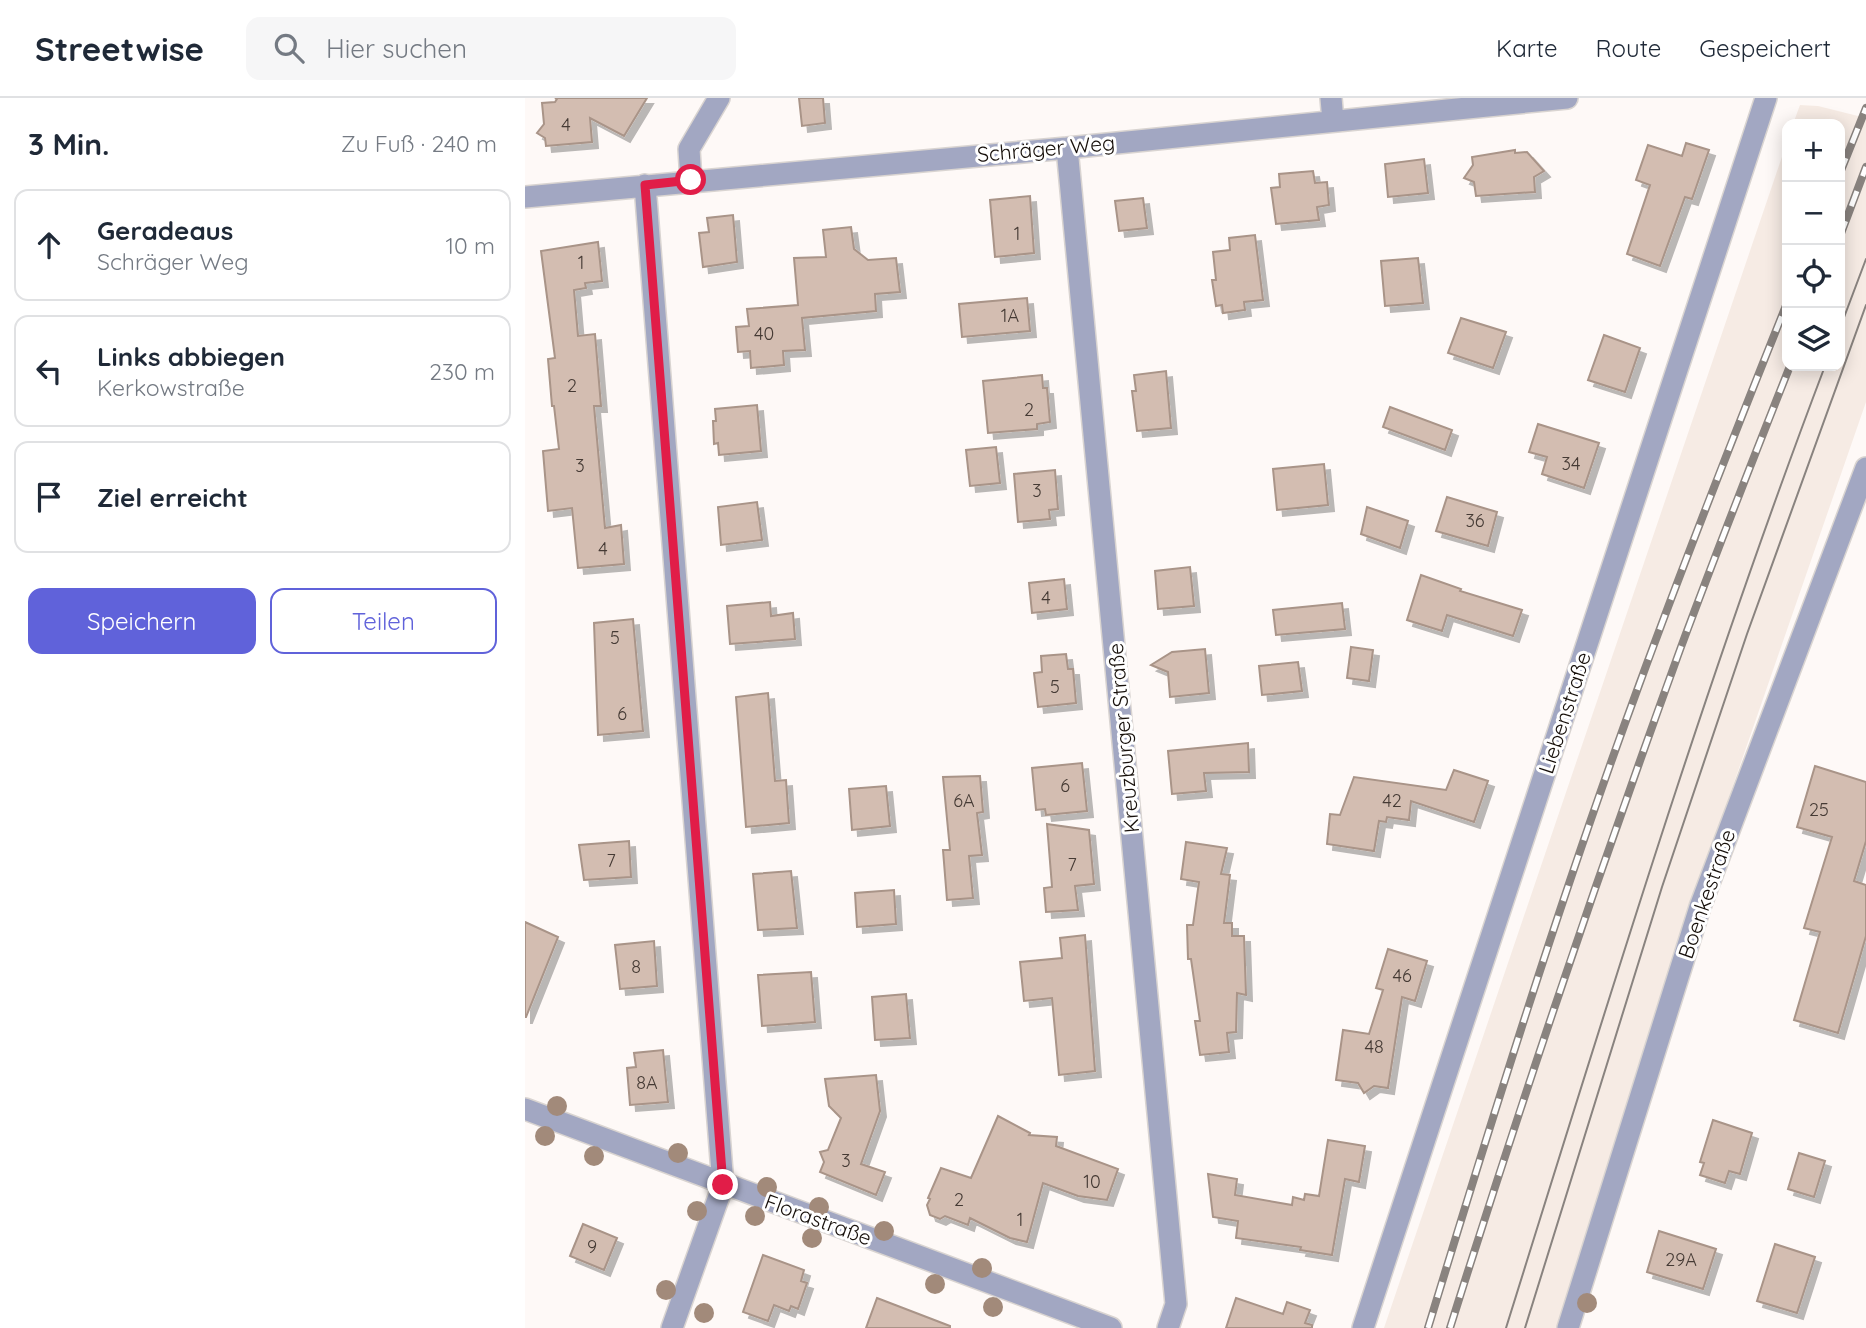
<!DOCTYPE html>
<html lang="de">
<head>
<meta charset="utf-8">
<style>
	body { margin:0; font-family:Quicksand,sans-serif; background:#f6f6f7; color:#1f2937 }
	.controls { position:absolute; right:21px; top:21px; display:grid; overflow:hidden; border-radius:14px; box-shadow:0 4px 18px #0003 }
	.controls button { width:63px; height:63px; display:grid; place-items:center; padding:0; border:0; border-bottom:2px solid #e0e1e3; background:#fff; color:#1f2937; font:35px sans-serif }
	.stop { position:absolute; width:21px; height:21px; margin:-16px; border:5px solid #e11d48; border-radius:50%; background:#fff }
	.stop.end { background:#e11d48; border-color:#fff; box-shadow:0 2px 7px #0008 }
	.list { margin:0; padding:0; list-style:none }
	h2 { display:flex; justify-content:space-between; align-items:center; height:91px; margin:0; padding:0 28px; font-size:30px }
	h2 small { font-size:23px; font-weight:400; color:#747a83 }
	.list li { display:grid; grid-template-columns:46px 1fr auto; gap:21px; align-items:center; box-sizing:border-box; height:112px; margin:0 14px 14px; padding:0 14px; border:2px solid #e0e1e3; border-radius:14px }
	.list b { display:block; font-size:26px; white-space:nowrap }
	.list p { margin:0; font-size:23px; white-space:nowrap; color:#747a83 }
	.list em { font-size:23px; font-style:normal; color:#747a83 }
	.actions { display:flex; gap:14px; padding:21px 28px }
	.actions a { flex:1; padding:16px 0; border:2px solid #6062da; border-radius:14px; text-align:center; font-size:24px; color:#6062da }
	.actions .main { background:#6062da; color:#fff }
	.icon { flex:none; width:38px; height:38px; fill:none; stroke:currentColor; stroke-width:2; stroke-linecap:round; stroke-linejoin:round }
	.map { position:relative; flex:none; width:1341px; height:1230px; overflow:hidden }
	header { display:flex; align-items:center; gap:42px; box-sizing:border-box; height:98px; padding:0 35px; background:#fff; border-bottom:2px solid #e0e1e3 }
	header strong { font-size:33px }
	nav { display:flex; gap:38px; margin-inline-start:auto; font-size:24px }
	.search { width:490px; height:63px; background:#f6f6f7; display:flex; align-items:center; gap:18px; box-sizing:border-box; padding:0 24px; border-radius:14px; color:#747a83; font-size:26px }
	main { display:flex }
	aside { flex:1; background:#fff }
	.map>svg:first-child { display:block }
</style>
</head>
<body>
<header>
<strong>Streetwise</strong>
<div class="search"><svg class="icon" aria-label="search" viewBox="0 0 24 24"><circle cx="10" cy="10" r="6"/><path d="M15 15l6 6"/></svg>Hier suchen</div>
<nav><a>Karte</a><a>Route</a><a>Gespeichert</a></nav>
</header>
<main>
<aside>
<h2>3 Min.<small>Zu Fuß · 240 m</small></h2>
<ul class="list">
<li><svg class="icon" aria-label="ahead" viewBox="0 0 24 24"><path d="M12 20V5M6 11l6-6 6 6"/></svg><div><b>Geradeaus</b><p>Schräger Weg</p></div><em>10 m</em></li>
<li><svg class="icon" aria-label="left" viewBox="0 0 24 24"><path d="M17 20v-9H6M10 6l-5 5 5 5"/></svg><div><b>Links abbiegen</b><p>Kerkowstraße</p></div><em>230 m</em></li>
<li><svg class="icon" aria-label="arrive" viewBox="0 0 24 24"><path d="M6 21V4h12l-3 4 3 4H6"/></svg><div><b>Ziel erreicht</b></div></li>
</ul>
<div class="actions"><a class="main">Speichern</a><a>Teilen</a></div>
</aside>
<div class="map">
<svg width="1341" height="1230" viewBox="0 0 1341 1230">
	<defs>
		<filter id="shadow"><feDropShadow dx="6" dy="6" stdDeviation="0" flood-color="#0004"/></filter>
	</defs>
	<rect width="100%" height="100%" fill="#fef9f7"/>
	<!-- built -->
	<path fill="#f6ebe4" d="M1275,7L1293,8L1341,20V304L1136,895L1033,1230H859L1262,44V268H1315V26H1268Z"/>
	<!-- building -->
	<path fill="#d3bdb1" stroke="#a99488" stroke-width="2" filter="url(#shadow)" d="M30,0H122L99,38L65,20L67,44L21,48L20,40L12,35L19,26L17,5L30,4L32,1Z
		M274,0H298L300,25L277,28Z
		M1161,45L1184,52L1167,101L1160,99L1135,168L1102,156L1125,87L1111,82L1123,47L1157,58Z
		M990,52V55L1002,54L1019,73L1009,79L1010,94L951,98L949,84L939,80L948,67L947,59Z
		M899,61L903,95L863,99L860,66Z
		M788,73L790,85L802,84L804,107L792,109L794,122L751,126L746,90L755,89L754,76Z
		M505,98L509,155L470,159L465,102Z
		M618,100L622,130L594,133L590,103Z
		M208,117L212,164L178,169L174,135L184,134L182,120Z
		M326,129L329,151L343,162L371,160L375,194L350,196L351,213L277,220L280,252L258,253L259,267L226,270L225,253L213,254L211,229L224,228L222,211L273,207L269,160L301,159L298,132Z
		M730,137L738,202L719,204L720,212L698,215L697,207L691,208L687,182H691L688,154L705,152L704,140Z
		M73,144L77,183L60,185L61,190L49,192L53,238L70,236L76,308H69L80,430L96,427L99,466L53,470L47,410L23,413L18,353L34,351L29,308H27L23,261L30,260L16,153Z
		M893,160L898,205L860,208L856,163Z
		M502,200L505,233L437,239L434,206Z
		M936,220L981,234L968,270L923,255Z
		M1079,237L1115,250L1100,294L1063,282Z
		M641,273L646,330L612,333L607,293H611L609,277Z
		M517,277L518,290H522L525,324L512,326V331L463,335L458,283Z
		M232,307L236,353L194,357L193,345L189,346L188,323H191L190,311Z
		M865,309L927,332L920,352L858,329Z
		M1013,326L1074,345L1059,390L1017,376L1022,359L1004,354Z
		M471,349L475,385L445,388L441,352Z
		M799,366L803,407L752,412L748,371Z
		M530,372L533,411L524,412L525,421L493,424L489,376Z
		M922,399L972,414L963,448L911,433Z
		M232,404L237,442L196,447L193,409Z
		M842,409L883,423L875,450L836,436Z
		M665,469L669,508L633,511L630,473Z
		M896,477L936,491L935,493L997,512L988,538L922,517L917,533L882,522Z
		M539,481L542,511L507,515L504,485Z
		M245,504L246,518L268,515L270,541L205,546L202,508Z
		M817,505L820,531L751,537L748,512Z
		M108,521L118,633L73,637L69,525Z
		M826,549L848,552L844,583L822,580Z
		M680,551L684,595L645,599L643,574L626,567L647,554Z
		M541,556L543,571H548L551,605L513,609L509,575L517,574L516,558Z
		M773,564L777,593L737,597L734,568Z
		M243,595L250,683L261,682L264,725L221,729L211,599Z
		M723,645L724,674L679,675L681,693L647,696L643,653Z
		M557,665L562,713L521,717L520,711L511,712L507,670Z
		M1290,668L1341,684V743L1329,783L1341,787V838L1313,935L1269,922L1295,834L1279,830L1307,739L1272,729Z
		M929,672L963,683L949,724L886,703L884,722L862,719L861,724L854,723L849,753L802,746L805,716L815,717L829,679L921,692Z
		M455,678L458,714L452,715L457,757L444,758L448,800L422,802L418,752H425L418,679Z
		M361,688L365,728L327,732L324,691Z
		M522,726L564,732L569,786L550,788L553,812L521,814L519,790L527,789Z
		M104,743L106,779L59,782L54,747Z
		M661,744L702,750L696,776L705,777L699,825H707V838H719L721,897L712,895L711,934L702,935L704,954L675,957L670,923H675L666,861H663L662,827H668L674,784L656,781Z
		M266,773L272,830L233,832L228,776Z
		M369,792L371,826L332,829L330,795Z
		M0,824L33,839L1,919H0Z
		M560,837L570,973L534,977L527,900L499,903L495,864L537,860L535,840Z
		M129,843L132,888L95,891L90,847Z
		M863,851L902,863L890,903L877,899L863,990L849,988L839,995L833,985L811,982L818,932L844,936L858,892L851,890Z
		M286,874L290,924L237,928L233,877Z
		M381,896L385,940L350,942L347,899Z
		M138,952L143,1004L105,1007L102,970L111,969L109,955Z
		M351,977L355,1013L336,1066L360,1074L351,1097L295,1074L299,1064L295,1054L303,1052L316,1020L304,1008L300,981Z
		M473,1018L505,1035L504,1037L532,1039L531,1048L593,1071L582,1102L553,1098L518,1085L502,1144L485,1140L445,1120L443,1127L420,1118L415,1121L405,1117L402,1107L405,1101L403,1100L416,1070L446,1080Z
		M1188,1022L1227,1035L1215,1076L1204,1073L1200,1085L1175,1077L1179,1065L1175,1064Z
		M803,1042L840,1048L834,1084L820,1081L807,1157L775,1152L776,1149L711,1140L713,1123L688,1119L683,1076L712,1081L710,1097L767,1107L768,1099L779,1102L780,1096L794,1098Z
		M1274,1055L1300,1063L1289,1099L1263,1091Z
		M58,1126L92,1140L79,1172L45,1158Z
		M1134,1133L1191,1151L1178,1191L1122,1174Z
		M1250,1146L1290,1159L1272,1215L1232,1203Z
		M238,1157L279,1172L276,1183L282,1185L273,1211L266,1208L264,1213L249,1207L243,1223L218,1214Z
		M352,1200L425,1228V1230H341Z
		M711,1200L758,1216L762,1204L785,1212L780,1225L787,1227V1230H701Z"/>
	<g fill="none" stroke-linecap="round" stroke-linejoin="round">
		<defs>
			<path id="minor" d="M806,0L808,23
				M542,50L651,1206L643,1230
				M166,82L164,51L194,0
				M120,87L198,1087L147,1230
				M0,99L542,50L1042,0
				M0,1011L586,1230
				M838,1230L1241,0
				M1043,1230L1175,809L1341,370"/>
		</defs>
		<!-- minor casing -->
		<use href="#minor" stroke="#d9d4d1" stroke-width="24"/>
		<!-- minor -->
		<use href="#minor" stroke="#a2a7c2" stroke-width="21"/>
		<!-- tram -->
		<path stroke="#89837f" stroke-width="2" d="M1315,230L1341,161
			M981,1230C1082,907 1180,584 1300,268
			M1000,1230L1137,789L1222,536L1341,207"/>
		<defs>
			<path id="rail" d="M1315,75L1341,10
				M1315,138L1341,69
				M903,1230C969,1014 1036,798 1114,587C1161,459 1211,332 1262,205
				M925,1230C997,1001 1074,774 1156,549C1191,455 1228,361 1265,268"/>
		</defs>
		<!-- rail casing -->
		<use href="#rail" stroke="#89837f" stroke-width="8"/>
		<!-- rail -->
		<use href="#rail" stroke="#fff" stroke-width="5" stroke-dasharray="16" stroke-linecap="butt"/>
	</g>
	<!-- trees -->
	<g fill="#a28a7a">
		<circle cx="32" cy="1008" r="10"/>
		<circle cx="20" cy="1038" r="10"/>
		<circle cx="153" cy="1055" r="10"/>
		<circle cx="69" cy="1058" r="10"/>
		<circle cx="242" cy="1089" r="10"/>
		<circle cx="294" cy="1109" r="10"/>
		<circle cx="172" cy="1113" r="10"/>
		<circle cx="230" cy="1118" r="10"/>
		<circle cx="359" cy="1133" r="10"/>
		<circle cx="287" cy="1140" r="10"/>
		<circle cx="457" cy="1170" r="10"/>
		<circle cx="410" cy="1186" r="10"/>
		<circle cx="141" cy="1192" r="10"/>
		<circle cx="1062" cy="1205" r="10"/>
		<circle cx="468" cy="1209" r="10"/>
		<circle cx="179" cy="1215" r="10"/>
	</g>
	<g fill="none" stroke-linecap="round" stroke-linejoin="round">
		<!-- route -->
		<path stroke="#e11d48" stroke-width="9" d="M166,82L120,87L198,1087"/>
	</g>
	<g text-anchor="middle" stroke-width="6" stroke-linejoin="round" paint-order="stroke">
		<!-- number labels -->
		<g font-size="18" fill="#453a34">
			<text x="41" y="33">4</text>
			<text x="492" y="142">1</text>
			<text x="56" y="171">1</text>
			<text x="485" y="224">1A</text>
			<text x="239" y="242">40</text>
			<text x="47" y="294">2</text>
			<text x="504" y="318">2</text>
			<text x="1046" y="372">34</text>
			<text x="55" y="374">3</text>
			<text x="512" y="399">3</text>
			<text x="950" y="429">36</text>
			<text x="78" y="457">4</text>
			<text x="521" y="506">4</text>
			<text x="90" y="546">5</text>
			<text x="530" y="595">5</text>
			<text x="97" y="622">6</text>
			<text x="540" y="694">6</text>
			<text x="439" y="709">6A</text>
			<text x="867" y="709">42</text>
			<text x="1294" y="718">25</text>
			<text x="86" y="769">7</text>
			<text x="547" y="773">7</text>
			<text x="111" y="875">8</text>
			<text x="877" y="884">46</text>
			<text x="849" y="955">48</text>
			<text x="122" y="991">8A</text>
			<text x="321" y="1069">3</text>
			<text x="567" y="1090">10</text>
			<text x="434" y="1108">2</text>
			<text x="495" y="1128">1</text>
			<text x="67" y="1155">9</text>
			<text x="1156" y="1168">29A</text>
		</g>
		<!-- street labels -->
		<g font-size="21" fill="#160f0a" stroke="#fff">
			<text transform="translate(521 51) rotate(-5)" y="7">Schräger Weg</text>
			<text transform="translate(1040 615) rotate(-72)" y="7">Liebenstraße</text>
			<text transform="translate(599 640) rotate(-95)" y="7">Kreuzburger Straße</text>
			<text transform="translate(1182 796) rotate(-71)" y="7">Boenkestraße</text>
			<text transform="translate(293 1122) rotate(20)" y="7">Florastraße</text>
		</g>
	</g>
</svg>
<div class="controls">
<button>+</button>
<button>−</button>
<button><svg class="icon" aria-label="locate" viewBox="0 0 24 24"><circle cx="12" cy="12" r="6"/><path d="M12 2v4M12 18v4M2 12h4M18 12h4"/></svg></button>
<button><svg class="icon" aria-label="layers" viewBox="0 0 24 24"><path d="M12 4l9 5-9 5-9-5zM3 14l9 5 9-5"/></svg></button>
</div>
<div class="stop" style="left:166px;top:82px"></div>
<div class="stop end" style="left:198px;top:1087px"></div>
</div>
</main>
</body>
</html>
